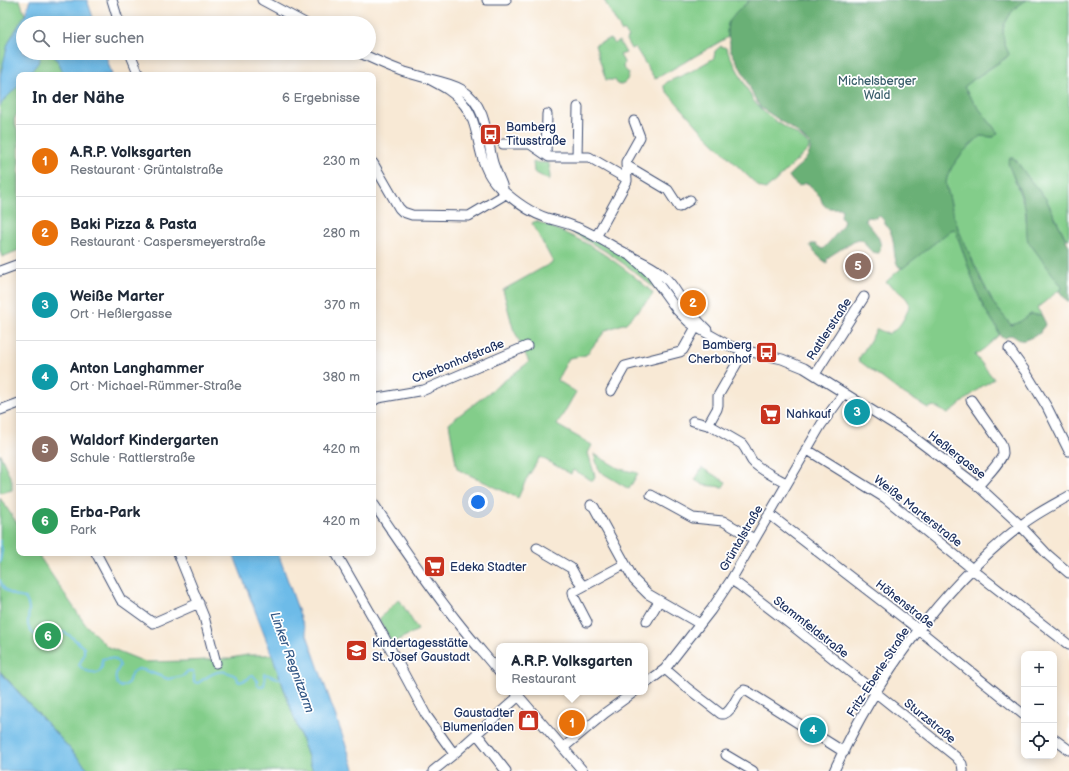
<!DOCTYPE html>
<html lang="de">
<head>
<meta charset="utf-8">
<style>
	body { margin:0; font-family:"Balsamiq Sans",sans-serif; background:#f2f2f3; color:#1f2937 }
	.controls { position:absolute; right:12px; bottom:12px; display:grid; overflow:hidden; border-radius:8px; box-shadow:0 2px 10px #0003 }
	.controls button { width:36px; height:36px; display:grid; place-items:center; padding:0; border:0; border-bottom:1px solid #e0e1e3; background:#fff; color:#1f2937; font:20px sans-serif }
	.you { position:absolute; left:478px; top:502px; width:14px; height:14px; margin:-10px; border:3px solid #fff; border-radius:50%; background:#1a73e8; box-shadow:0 0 0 6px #1a73e833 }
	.badge { display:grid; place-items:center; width:26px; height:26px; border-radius:50%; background:#b45309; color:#fff; font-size:13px; font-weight:700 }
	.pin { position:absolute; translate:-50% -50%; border:2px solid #fff; box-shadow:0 1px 4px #0006 }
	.popup { position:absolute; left:496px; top:643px; width:152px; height:52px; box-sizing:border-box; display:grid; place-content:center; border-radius:8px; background:#fff; filter:drop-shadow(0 1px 3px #0005); font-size:13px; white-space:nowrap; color:#747a83 }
	.popup b { font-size:15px; color:#1f2937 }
	.popup::after { content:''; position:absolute; left:50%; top:100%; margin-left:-8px; border:8px solid transparent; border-top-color:#fff }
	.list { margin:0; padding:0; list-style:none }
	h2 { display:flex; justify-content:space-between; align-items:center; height:52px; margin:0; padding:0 16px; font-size:17px }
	h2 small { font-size:13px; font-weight:400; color:#747a83 }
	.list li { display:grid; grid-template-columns:26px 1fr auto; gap:12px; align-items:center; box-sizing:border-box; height:72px; padding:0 16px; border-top:1px solid #e0e1e3 }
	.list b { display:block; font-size:15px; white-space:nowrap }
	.list p { margin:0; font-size:13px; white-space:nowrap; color:#747a83 }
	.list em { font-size:13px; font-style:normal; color:#747a83 }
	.icon { flex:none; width:22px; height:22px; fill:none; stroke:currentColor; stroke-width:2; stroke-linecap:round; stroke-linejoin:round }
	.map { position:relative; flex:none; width:1069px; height:771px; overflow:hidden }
	.search { position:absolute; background:#fff; box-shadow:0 2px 10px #0003; left:16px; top:16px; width:360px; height:44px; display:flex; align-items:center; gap:10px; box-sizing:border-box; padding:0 14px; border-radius:22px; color:#747a83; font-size:15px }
	.panel { position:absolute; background:#fff; box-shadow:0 2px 10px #0003; left:16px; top:72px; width:360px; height:484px; border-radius:8px }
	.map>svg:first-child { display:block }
</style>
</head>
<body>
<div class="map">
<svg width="1069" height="771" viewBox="0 0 1069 771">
	<rect width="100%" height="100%" fill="#fff"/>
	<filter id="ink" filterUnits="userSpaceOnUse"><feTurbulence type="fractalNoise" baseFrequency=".025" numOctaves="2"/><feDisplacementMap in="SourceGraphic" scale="8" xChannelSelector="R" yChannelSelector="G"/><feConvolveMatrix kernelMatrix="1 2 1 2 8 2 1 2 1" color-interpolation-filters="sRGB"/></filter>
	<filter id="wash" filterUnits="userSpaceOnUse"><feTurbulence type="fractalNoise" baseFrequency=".012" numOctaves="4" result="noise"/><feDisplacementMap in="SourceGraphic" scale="16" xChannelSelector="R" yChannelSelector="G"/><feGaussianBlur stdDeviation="0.9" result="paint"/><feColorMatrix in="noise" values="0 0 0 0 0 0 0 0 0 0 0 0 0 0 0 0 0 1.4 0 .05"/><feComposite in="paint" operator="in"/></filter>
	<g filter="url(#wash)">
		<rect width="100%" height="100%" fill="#f8e9d5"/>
		<!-- green -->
		<path fill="#83cd8a" stroke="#4f7e74" d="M0,0H20L25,15L23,23V53H52L60,65L64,75H19V109L14,120L19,136V250L2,257L0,250Z
			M604,0H750L736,13L727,32L728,37L706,50L655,79L635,47L631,49L626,40L628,36L624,30L622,32Z
			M1027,0H1069V239H1066L1046,199L1030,180L1015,159L1008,163L1025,207L1028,241L1063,287L1037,308L1041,314C1038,317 1034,315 1031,314L1018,324L1011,325L993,303L982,281L959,231L953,213L946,184L947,177L952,167L963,152L980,136L994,137L998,133L970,97L964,87L974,79L1006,58L1009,54L1004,43L1003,31L1004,25L1011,13L1019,4Z
			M610,39L614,44L619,41L626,53L620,55L624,62L623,68L629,73C628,81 625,83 618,85L615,80H606L595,45Z
			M721,46L726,48L753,100C767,120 792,128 809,145V147L808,150L769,187L765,189L759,187L702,131L667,92L664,87V85L667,82L690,72L714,58L715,51Z
			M533,162L549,163L550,178L549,180L534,172Z
			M536,221C556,229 576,237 594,248C615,261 635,276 653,293L651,297L626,323L606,330L586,355L569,358L557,380L576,392L557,425L592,445L588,453L595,476L593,481L573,470L571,474L540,457L526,480L518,498L457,469L449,423L529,362L513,328L503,290L553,262L532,223Z
			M563,227L592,238L628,259L641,268L658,291L631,269L605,251Z
			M955,229L978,294L984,308L996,326L999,335L985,348L975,355L994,379L981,387L948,414L934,406L928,408L898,390L858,360L877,329L888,334C890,332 894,331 896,329C901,325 912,307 908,301C906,296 891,286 886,282L898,271L951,230Z
			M0,454L12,481V490L0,493Z
			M594,454L620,469L638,473L629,489L599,471Z
			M702,468L726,482L723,487L703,485L695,480Z
			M0,498L19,526V553H37L85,624L108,647L145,662L186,661L225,659L247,655H272L313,771H90L0,671Z
			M399,599L418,630L392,643L379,619Z"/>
		<!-- forest -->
		<path fill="#6ab076" stroke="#42706a" d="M750,0H1027L1019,4L1011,13L1004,25L1003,31L1004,43L1009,54L1008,56L974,79L964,87L970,97L998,133L994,137L980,136L963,152L952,167L947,177L946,184L953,213L959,231L982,281L993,303L1011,325L1018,323L1031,314L1038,315L1041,314L1046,324L1041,330L1040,333C1035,335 1025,342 1020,340C1017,339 1014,336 1011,335L1005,338L1001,337L996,326L984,308L978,294L955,229L951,230L903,268L899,267C893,260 895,246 892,236C891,232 888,229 886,225C884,221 883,218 878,215L876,218L867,217L865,220C871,229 885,239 879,253C869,253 868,247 863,240L858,239L855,240L830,256L827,259V263C821,259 814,253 810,246L811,244H815L822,249L824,248L837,233L842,226L844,221L841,216L842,210L841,208C834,208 825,210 822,202C821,200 821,198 820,196L814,191L809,184L805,183L799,186C795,184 791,180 789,176L791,173C800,164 812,158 810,144L794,130L760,107L753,95L746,78L730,49V43L727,32L728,23L736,13Z
			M1010,158H1013L1015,159L1030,180L1046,199L1069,246V303L1059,291L1062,287L1028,241C1025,230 1028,218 1025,207C1022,193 1014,179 1009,166L1008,163Z"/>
		<!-- water -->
		<path fill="#6dbbe8" stroke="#4475a3" d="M30,0H87L95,23H23V53H41L38,63L28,75H19V85L4,100L0,106V76L8,44L12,36L25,15Z
			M52,53H105L112,75H64L60,65Z
			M233,553H278L355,771H313L272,655Z
			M0,671V672L90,771H0Z"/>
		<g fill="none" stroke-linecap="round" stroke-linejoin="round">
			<!-- stream -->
			<path stroke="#6dbbe8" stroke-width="2" d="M0,541L2,550L0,562
				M0,580C3,592 13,596 25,598C36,614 18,625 38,637C64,627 65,631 84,648V655L79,665C84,672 90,672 98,673C102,669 103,665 102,659C110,657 117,657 120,666C115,673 113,682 121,687C132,683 127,680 132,673C133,672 138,669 138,669L144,670L168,679L183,676L188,671H193L194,677V682L198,683C213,673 220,666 237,677L238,681L240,682L248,679L251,675H253L257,680V684L260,687L264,685C266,681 264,678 264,674C271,675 276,679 284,679"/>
		</g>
	</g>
	<g filter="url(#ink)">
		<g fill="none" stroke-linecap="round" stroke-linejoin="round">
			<defs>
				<path id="minor" d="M112,0L119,23
					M262,0L305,23
					M487,0H506
					M130,53L139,75
					M360,53C375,60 390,67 405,72C412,74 419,76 426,78C451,84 471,87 482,115C487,129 489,145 492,159C494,169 500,178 503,188
					M427,78C440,85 453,91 462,102C484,127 473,162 499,187C513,200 528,212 547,218C557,221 567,223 576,227C594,234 610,245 627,254C637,260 649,264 659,272C670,280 677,293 685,305C691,314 699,322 707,330
					M503,144H530L549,157H589L627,179
					M546,155L547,114
					M577,157L578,107
					M373,163L399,208L403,212L412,215L469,216L501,197L505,193
					M626,165L668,190L679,207L690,200
					M596,237L627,181L626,162L640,137L634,121
					M632,257L651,274L677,310L689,322L696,327L730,346L743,350L782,359L804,368L908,433L978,486L1018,523L1048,555L1069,573
					M0,271L19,264
					M1009,349L1025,371L1047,407L1069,451
					M815,374L864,297
					M611,391L625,366L680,352L683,350L696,327
					M971,400L1001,443C1002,446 1003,449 1003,453C1002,461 984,479 978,486
					M373,401L378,398L424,390L527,346
					M0,410L19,403
					M693,421L711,426L742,444C747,450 748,455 752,461C758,469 777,478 786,483
					M708,425L717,409L718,405V396L737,363L743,350
					M806,449L885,498L987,581L1069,645
					M651,495L693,518L723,521L754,539
					M373,503C400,543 426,582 456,620C470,638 485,655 499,672
					M591,505L594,507L634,580L648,594L700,624
					M769,514L919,630L1024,715
					M537,548L571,568L576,577L583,586
					M96,553L121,600L153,623L199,603
					M178,553L204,617L216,663
					M336,553L383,635L426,715L454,754
					M731,580L739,585L795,628L956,757L962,764L963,771
					M647,621L659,601
					M587,622L574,597L573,592L625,564
					M665,669L686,687L721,714H724C734,710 735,695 744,690L747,691L844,752
					M645,684L665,669L711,610L731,580L821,425L844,393
					M516,693L583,771
					M477,734L506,771
					M1054,739L1069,750
					M563,748L605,713L634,692
					M726,755L753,771
					M433,771L454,754L519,696
					M834,771C876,678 940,590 1020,526C1035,514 1053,505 1069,496"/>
			</defs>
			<!-- minor casing -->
			<use href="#minor" stroke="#3c4b70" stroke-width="11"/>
			<!-- minor -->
			<use href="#minor" stroke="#fff" stroke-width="9"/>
		</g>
	</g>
	<!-- icons -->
	<defs>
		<symbol id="bus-square" viewBox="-11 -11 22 22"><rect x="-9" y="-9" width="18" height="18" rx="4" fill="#c8321e" stroke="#fff"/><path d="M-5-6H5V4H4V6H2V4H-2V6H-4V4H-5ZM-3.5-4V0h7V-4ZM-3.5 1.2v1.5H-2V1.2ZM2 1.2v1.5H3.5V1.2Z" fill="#fff"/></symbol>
		<symbol id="supermarket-square" viewBox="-11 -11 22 22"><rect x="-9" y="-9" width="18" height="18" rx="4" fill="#c8321e" stroke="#fff"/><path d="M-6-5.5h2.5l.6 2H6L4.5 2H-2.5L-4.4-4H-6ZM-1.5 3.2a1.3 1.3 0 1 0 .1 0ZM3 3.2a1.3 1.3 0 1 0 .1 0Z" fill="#fff"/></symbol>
		<symbol id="school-square" viewBox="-11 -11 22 22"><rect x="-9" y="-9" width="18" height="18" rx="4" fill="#c8321e" stroke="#fff"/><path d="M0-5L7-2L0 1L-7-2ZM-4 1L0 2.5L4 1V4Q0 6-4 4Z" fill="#fff"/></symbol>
		<symbol id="shop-square" viewBox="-11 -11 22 22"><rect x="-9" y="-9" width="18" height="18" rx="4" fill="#c8321e" stroke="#fff"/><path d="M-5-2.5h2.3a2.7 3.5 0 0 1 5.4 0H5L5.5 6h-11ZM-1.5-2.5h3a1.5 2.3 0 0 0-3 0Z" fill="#fff"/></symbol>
	</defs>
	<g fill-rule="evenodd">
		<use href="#bus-square" x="478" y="122" width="25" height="25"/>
		<use href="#bus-square" x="754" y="340" width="25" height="25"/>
		<use href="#supermarket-square" x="758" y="402" width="25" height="25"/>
		<use href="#supermarket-square" x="422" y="554" width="25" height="25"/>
		<use href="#school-square" x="344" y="638" width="25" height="25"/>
		<use href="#shop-square" x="516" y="708" width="25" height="25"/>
	</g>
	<g text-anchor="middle" stroke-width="3.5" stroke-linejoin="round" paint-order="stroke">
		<!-- park labels -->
		<g font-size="12" fill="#3a5e6b" stroke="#fff">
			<text x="877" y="85">Michelsberger<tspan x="877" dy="14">Wald</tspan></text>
		</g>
		<!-- poi labels -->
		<g font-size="12" fill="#1b2f5e" stroke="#fff" text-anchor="start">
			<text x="506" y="131">Bamberg<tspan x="506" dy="14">Titusstraße</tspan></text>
			<text x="752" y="349" text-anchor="end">Bamberg<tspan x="752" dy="14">Cherbonhof</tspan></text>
			<text x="786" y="418">Nahkauf</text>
			<text x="450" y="571">Edeka Stadter</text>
			<text x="372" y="647">Kindertagesstätte<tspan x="372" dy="14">St. Josef Gaustadt</tspan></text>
			<text x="514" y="717" text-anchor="end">Gaustadter<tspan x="514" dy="14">Blumenladen</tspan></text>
		</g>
		<!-- street labels -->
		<g font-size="12" fill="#1b2f5e" stroke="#fff">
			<text transform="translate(829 329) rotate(-57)" y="4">Rattlerstraße</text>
			<text transform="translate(458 361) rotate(-22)" y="4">Cherbonhofstraße</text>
			<text transform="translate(957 455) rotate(38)" y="4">Heßlergasse</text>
			<text transform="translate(918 511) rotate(38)" y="4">Weiße Marterstraße</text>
			<text transform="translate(741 538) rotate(-60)" y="4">Grüntalstraße</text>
			<text transform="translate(905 604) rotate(38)" y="4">Höhenstraße</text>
			<text transform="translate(811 627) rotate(38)" y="4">Stammfeldstraße</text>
			<text transform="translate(878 672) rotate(-57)" y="4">Fritz-Eberle-Straße</text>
			<text transform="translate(930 721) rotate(39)" y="4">Sturzstraße</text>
		</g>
		<!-- water labels -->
		<g font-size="13" font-style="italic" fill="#345987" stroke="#fff">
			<text transform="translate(293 662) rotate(70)" y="5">Linker Regnitzarm</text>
		</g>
	</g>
</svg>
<div class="controls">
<button>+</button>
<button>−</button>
<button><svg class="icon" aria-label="locate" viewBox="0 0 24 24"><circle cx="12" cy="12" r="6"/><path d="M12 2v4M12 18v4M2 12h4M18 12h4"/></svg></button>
</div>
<div class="you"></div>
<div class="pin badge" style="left:572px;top:723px;background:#e8710a">1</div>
<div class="popup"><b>A.R.P. Volksgarten</b>Restaurant</div>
<div class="pin badge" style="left:693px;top:303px;background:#e8710a">2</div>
<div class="pin badge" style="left:857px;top:412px;background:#0f9aa8">3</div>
<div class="pin badge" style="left:813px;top:730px;background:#0f9aa8">4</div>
<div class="pin badge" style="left:858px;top:266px;background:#8d6e63">5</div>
<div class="pin badge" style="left:48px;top:636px;background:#2e9e5b">6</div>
<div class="search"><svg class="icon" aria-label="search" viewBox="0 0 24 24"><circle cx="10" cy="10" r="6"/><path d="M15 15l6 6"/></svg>Hier suchen</div>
<section class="panel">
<h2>In der Nähe<small>6 Ergebnisse</small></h2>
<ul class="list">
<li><span class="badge" style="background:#e8710a">1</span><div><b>A.R.P. Volksgarten</b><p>Restaurant · Grüntalstraße</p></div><em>230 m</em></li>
<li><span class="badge" style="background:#e8710a">2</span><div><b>Baki Pizza &amp; Pasta</b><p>Restaurant · Caspersmeyerstraße</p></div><em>280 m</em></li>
<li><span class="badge" style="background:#0f9aa8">3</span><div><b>Weiße Marter</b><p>Ort · Heßlergasse</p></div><em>370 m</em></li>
<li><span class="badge" style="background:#0f9aa8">4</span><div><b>Anton Langhammer</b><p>Ort · Michael-Rümmer-Straße</p></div><em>380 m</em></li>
<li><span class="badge" style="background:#8d6e63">5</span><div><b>Waldorf Kindergarten</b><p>Schule · Rattlerstraße</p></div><em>420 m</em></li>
<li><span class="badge" style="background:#2e9e5b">6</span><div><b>Erba-Park</b><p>Park</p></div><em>420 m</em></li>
</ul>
</section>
</div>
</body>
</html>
